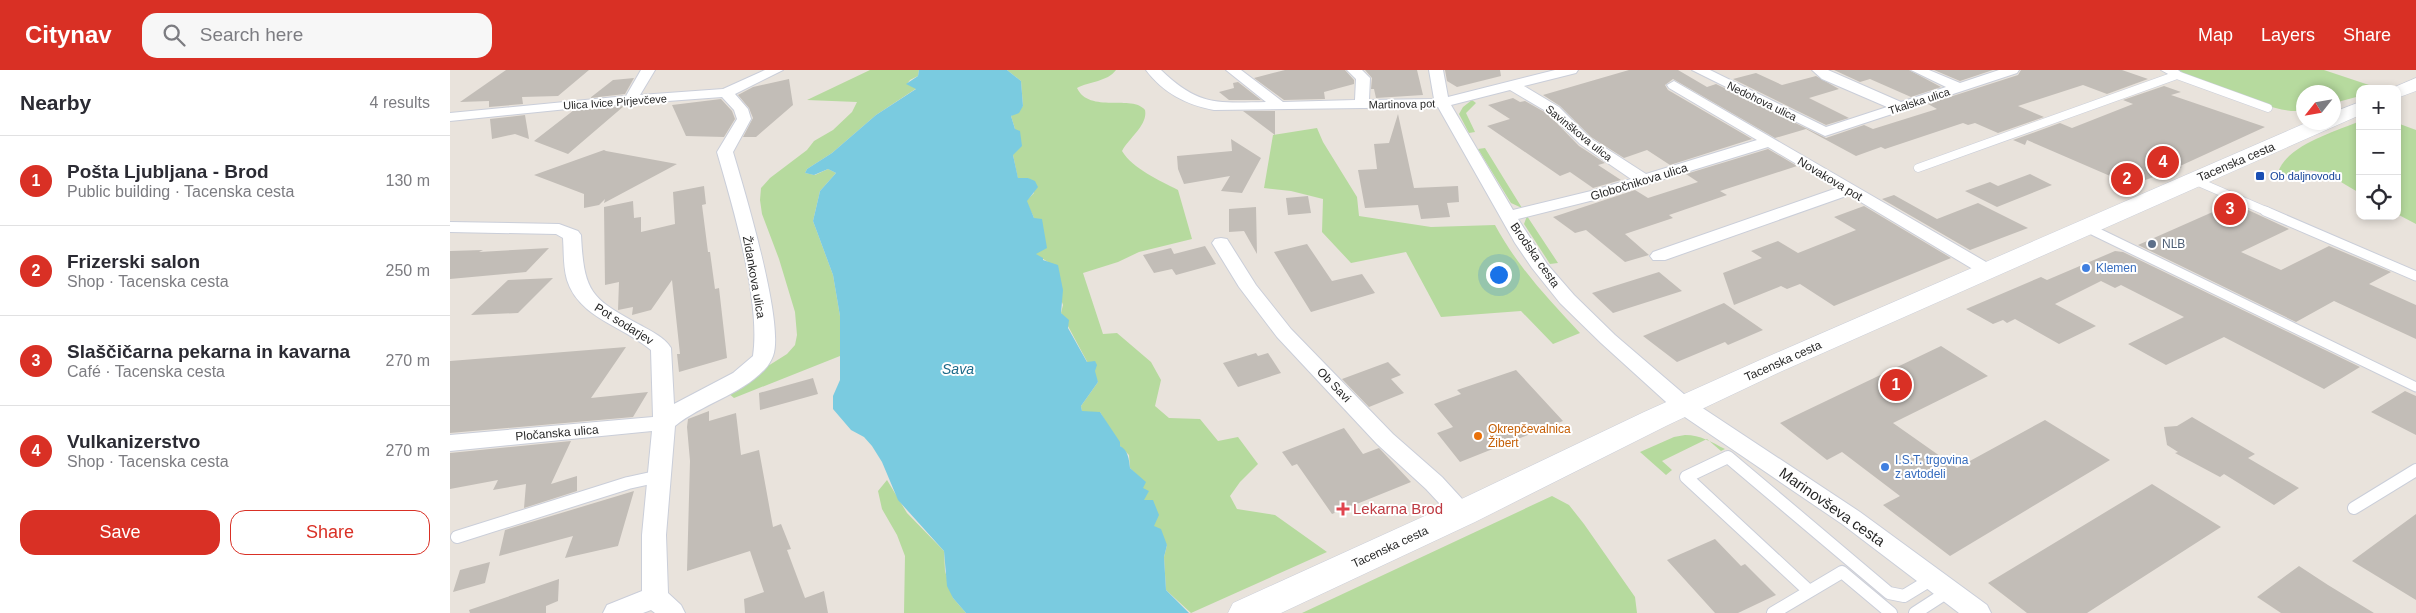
<!DOCTYPE html>
<html lang="en">
<head>
<meta charset="utf-8">
<style>
	body { margin:0; font-family:Arial,sans-serif; background:#f7f7f7; color:#2b2b33 }
	.controls { position:absolute; right:15px; top:15px; display:grid; overflow:hidden; border-radius:10px; box-shadow:0 2px 8px #0003 }
	.controls button { width:45px; height:45px; display:grid; place-items:center; padding:0; border:0; border-bottom:1px solid #e1e1e2; background:#fff; color:#2b2b33; font:25px sans-serif }
	.compass { position:absolute; left:1846px; top:15px; width:45px; height:45px; border-radius:50%; background:#fff; box-shadow:0 2px 8px #0003; rotate:239deg }
	.you { position:absolute; left:1048px; top:204px; width:18px; height:18px; margin:-12px; border:4px solid #fff; border-radius:50%; background:#1a73e8; box-shadow:0 0 0 8px #1a73e833 }
	.badge { display:grid; place-items:center; width:32px; height:32px; border-radius:50%; background:#d93025; color:#fff; font-size:16px; font-weight:700 }
	.pin { position:absolute; translate:-50% -50%; border:2px solid #fff; box-shadow:0 1px 5px #0006 }
	.list { margin:0; padding:0; list-style:none }
	h2 { display:flex; justify-content:space-between; align-items:center; height:65px; margin:0; padding:0 20px; font-size:21px }
	h2 small { font-size:16px; font-weight:400; color:#7c7c81 }
	.list li { display:grid; grid-template-columns:32px 1fr auto; gap:15px; align-items:center; box-sizing:border-box; height:90px; padding:0 20px; border-top:1px solid #e1e1e2 }
	.list b { display:block; font-size:19px; white-space:nowrap }
	.list p { margin:0; font-size:16px; white-space:nowrap; color:#7c7c81 }
	.list em { font-size:16px; font-style:normal; color:#7c7c81 }
	.actions { display:flex; gap:10px; padding:15px 20px }
	.actions a { flex:1; padding:11px 0; border:1px solid #d93025; border-radius:15px; text-align:center; font-size:18px; color:#d93025 }
	.actions .main { background:#d93025; color:#fff }
	.icon { flex:none; width:28px; height:28px; fill:none; stroke:currentColor; stroke-width:2; stroke-linecap:round; stroke-linejoin:round }
	.map { position:relative; flex:none; width:1966px; height:543px; overflow:hidden }
	header { display:flex; align-items:center; gap:30px; box-sizing:border-box; height:70px; padding:0 25px; background:#d93025; color:#fff }
	header strong { font-size:24px }
	nav { display:flex; gap:28px; margin-inline-start:auto; font-size:18px }
	.search { width:350px; height:45px; background:#f7f7f7; display:flex; align-items:center; gap:12px; box-sizing:border-box; padding:0 18px; border-radius:15px; color:#7c7c81; font-size:19px }
	main { display:flex }
	aside { flex:1; background:#fff }
	.map>svg:first-child { display:block }
</style>
</head>
<body>
<header>
<strong>Citynav</strong>
<div class="search"><svg class="icon" aria-label="search" viewBox="0 0 24 24"><circle cx="10" cy="10" r="6"/><path d="M15 15l6 6"/></svg>Search here</div>
<nav><a>Map</a><a>Layers</a><a>Share</a></nav>
</header>
<main>
<aside>
<h2>Nearby<small>4 results</small></h2>
<ul class="list">
<li><span class="badge">1</span><div><b>Pošta Ljubljana - Brod</b><p>Public building · Tacenska cesta</p></div><em>130 m</em></li>
<li><span class="badge">2</span><div><b>Frizerski salon</b><p>Shop · Tacenska cesta</p></div><em>250 m</em></li>
<li><span class="badge">3</span><div><b>Slaščičarna pekarna in kavarna</b><p>Café · Tacenska cesta</p></div><em>270 m</em></li>
<li><span class="badge">4</span><div><b>Vulkanizerstvo</b><p>Shop · Tacenska cesta</p></div><em>270 m</em></li>
</ul>
<div class="actions"><a class="main">Save</a><a>Share</a></div>
</aside>
<div class="map">
<svg width="1966" height="543" viewBox="0 0 1966 543">
	<rect width="100%" height="100%" fill="#e9e3dc"/>
	<!-- green -->
	<path fill="#b6da9e" d="M420,0H469L468,6L460,10L457,14L467,18L426,45L382,83L357,99L355,103L365,105L378,99L386,103L370,121L363,151L383,205L390,246V286L284,328L277,322L337,284L345,275L347,265L345,242L329,189L312,144L310,130L311,118L320,108L357,80L364,71L383,60L402,42L407,32L357,30Z
		M557,0H666C657,12 640,11 627,18C639,44 683,24 695,40C698,55 680,67 672,81C683,99 709,110 728,120L742,169L689,182L668,192L633,203L653,264L667,263L701,292L711,310L705,336L719,348L750,349L768,371L788,367L808,394L790,412L780,426L787,439L825,445L877,482L741,543L716,520L714,487L717,475L703,456L694,431L693,418L689,407L680,398L679,385L670,376L650,342H632L631,336L648,312L611,243L613,235L598,192L585,184L584,148L576,131L584,123L578,108L568,109L563,85L565,59L561,46L573,36L571,11Z
		M1725,0H1874L1928,18L1910,19V26L1884,33V22H1854L1853,40C1832,48 1749,10 1725,0Z
		M1022,30L1026,33L1016,43L1025,62L1019,63L1009,44L1013,37Z
		M1910,51V123C1883,108 1865,91 1834,106L1828,103C1836,75 1885,62 1910,51Z
		M1947,53L1966,60V154L1947,144Z
		M867,58L873,72L907,127L909,146L981,157L1045,155C1067,196 1098,229 1130,263L1103,274L1071,241L991,247L956,182L901,193L872,162L873,129L841,121L814,118L823,65Z
		M1035,78L1072,138L1061,133L1028,79Z
		M1077,146L1108,193L1100,194L1074,154Z
		M1235,365C1251,365 1261,372 1275,379L1271,381L1257,369L1212,391L1222,400L1216,405L1190,382L1224,367Z
		M437,410L457,443L494,481L495,501L503,528L516,543H454L455,486L447,465L432,439L428,421Z
		M1102,426L1119,435L1134,454L1185,527L1187,543H852Z"/>
	<!-- water -->
	<path fill="#7acbe0" d="M469,0H557L571,11L573,36L569,43L561,46L565,59L570,61L572,76L563,85L568,108H578L585,111L588,117L577,131L584,148L592,149L597,178L586,184L593,188V190L608,195L613,220L611,243L619,250L618,258L637,292L645,291L647,295L645,301L648,312L631,336L632,341L650,342L670,372V376C678,380 679,389 680,398L696,412L693,418L699,421L694,430H703L709,445L704,456L711,459L717,475L714,487L716,520L739,543H516L503,528L497,516L494,481L448,430L432,392L422,376L414,367L401,360L383,339V326L390,310V246L383,205L363,151L370,121L386,103L378,99L364,105L355,103L357,99L382,83L426,45L466,19L456,14L468,6Z"/>
	<!-- building -->
	<path fill="#c2bdb7" d="M56,0H139L108,26L72,27L73,34L39,37V31L10,32Z
		M835,0H895L904,10V14L874,22L875,29L834,30L804,8Z
		M915,0H967L973,25L926,28L924,19H921L922,8Z
		M995,0H1050L1051,6L1007,17L997,11Z
		M1179,0H1228L1257,17L1266,14L1376,68L1414,55L1423,59L1487,39L1478,34L1568,5L1571,0H1672L1698,9L1657,24L1633,15L1568,36L1594,47L1548,63L1525,53L1518,55L1513,53L1435,79L1431,77L1406,86L1356,59L1325,68L1223,9L1215,15L1218,20L1302,69L1220,95L1197,80L1174,88L1141,67L1110,36L1093,25Z
		M1384,0H1459L1491,17L1461,27L1420,9L1410,12Z
		M1484,0H1543L1510,11Z
		M1306,3L1332,15L1366,6L1389,19L1359,28L1399,48L1376,55L1283,9Z
		M184,8L175,24L140,28L163,10Z
		M339,9L343,35L306,67H293L303,48L299,38L288,25L303,17Z
		M788,12L811,30H779L769,22L784,18L783,13Z
		M1714,16L1731,22L1721,25L1815,57L1730,96L1732,97L1681,115L1577,70L1575,75L1563,70L1610,53L1622,58L1683,34L1673,30Z
		M1063,28L1070,32L1075,31L1098,44L1129,76L1155,93L1148,95L1171,110L1143,118L1120,102L1110,106L1037,56L1060,49L1038,35Z
		M271,29L282,41L285,49L274,67L236,66L222,35Z
		M174,36L118,84L84,71L124,40Z
		M793,41H825V65Z
		M948,44L964,118L1008,116L1009,132L997,133L1000,147L971,149L968,135L915,138L908,100L927,99L924,74L939,73Z
		M75,45L79,69L65,64L42,69L40,49Z
		M781,69L811,88L792,123L771,121L780,106L734,114L728,99L727,86L782,81Z
		M1318,79L1347,96L1270,121L1277,125L1219,145L1223,148L1175,164L1199,185L1175,192L1136,160L1125,163L1103,147L1185,120L1198,128L1248,112L1236,104Z
		M154,80L156,81L227,94L154,133L155,129L149,135L134,138V124L84,105Z
		M1580,104L1602,115L1547,137L1515,121L1540,112L1548,116Z
		M254,116L256,134L252,135L258,182H260L265,219L269,218L277,288L229,302L227,284H230L222,210L201,240L182,245L183,237L168,240L169,212L155,215L154,137L183,131L184,148L191,147V162L225,154L223,122Z
		M1444,125L1487,149L1528,133L1578,158L1520,180L1432,129Z
		M858,126L861,143L838,145L836,128Z
		M1783,133L1839,159L1791,182L1831,200L1879,176L1941,202L1919,214L1966,235V269L1884,231L1846,252L1688,175Z
		M1414,136L1501,188L1384,236L1350,214L1337,219L1331,216L1284,235L1273,203L1312,188L1301,181L1328,171L1348,183L1406,160L1384,147Z
		M806,137L807,184L794,161L779,162V139Z
		M857,174L882,211L912,204L925,223L861,242L824,182Z
		M755,176L766,194L726,205L722,199L704,203L693,185L721,178L724,184Z
		M99,178L76,202L0,209V181L33,180L29,182Z
		M1665,181L1673,182L1910,297L1874,319L1774,267L1716,295L1678,274L1734,247L1671,215L1665,218L1651,211L1605,234L1646,256L1609,274L1565,249L1557,253L1553,250L1543,254L1516,239L1591,207L1597,210Z
		M1209,202L1232,221L1163,243L1142,223Z
		M103,208L68,243L21,245L58,210Z
		M1274,233L1313,260L1278,275L1275,272L1227,292L1193,266Z
		M1491,276L1538,306L1443,353L1507,398L1595,350L1660,390L1500,486L1433,435L1450,426L1392,382L1377,390L1330,353Z
		M176,277L141,328L198,322L183,347L0,363V291Z
		M806,283L808,286L818,283L831,303L788,317L773,293Z
		M938,292L951,305L941,309L954,323L919,337L892,309Z
		M1066,300L1113,351L1010,392L987,363L1003,357L984,334L1011,324L1007,320Z
		M363,308L368,324L310,340L309,323Z
		M1955,321L1966,326V365L1921,342Z
		M259,341V351L286,343L291,385L309,380L323,457L331,454L341,479L337,480L355,528L374,521L378,543H295L294,529L314,522L300,481L237,501L240,391L237,357L238,349Z
		M1742,347L1805,384L1798,388L1849,418L1824,435L1774,404L1770,407L1725,383L1728,382L1717,375L1714,357L1727,356Z
		M894,358L913,384L929,378L961,412L882,444L847,394L842,396L832,382Z
		M121,371L101,414L127,406V421L74,438L76,414L43,420L48,410L0,419V383Z
		M1702,414L1771,457L1637,543H1577L1538,513Z
		M184,421L168,476L115,488L123,466L49,486L55,460Z
		M1966,444V530L1902,491Z
		M1265,469L1291,496L1295,494L1326,525L1288,543H1265L1217,490Z
		M40,492L35,513L3,522L10,500Z
		M1849,496L1878,515L1924,543H1831L1807,527Z
		M109,509L108,531L96,536V543H20L19,540Z"/>
	<g fill="none" stroke-linecap="round" stroke-linejoin="round">
		<defs>
			<path id="service-far2" d="M1468,98L1727,5L1818,38
				M1744,110L1818,142"/>
			<path id="service-far1" d="M1815,141L1966,206
				M1636,157L1966,317"/>
			<path id="service" d="M1904,438L1966,400
				M7,467L178,413L210,406
				M1359,521L1236,407L1278,387L1439,523L1454,526L1482,509
				M1323,543L1392,502L1441,543
				M1465,543L1499,521"/>
			<path id="minor" d="M191,0H205L190,25L273,19L315,0H333L285,24L298,39L301,49L283,82C294,119 335,254 323,286C321,291 318,296 315,299C291,325 252,334 225,356L216,465L218,523L231,535L235,543H205L201,540L193,543H153L157,535L192,521V465L202,361L0,381V365L203,347L201,280C173,256 129,248 117,210C113,196 114,181 113,168L106,164L0,162V152L109,154L128,161L131,165C134,222 140,228 190,255C201,261 214,267 221,278L224,334L283,303L303,286C311,231 283,137 267,82L287,49L284,40L272,27L137,37L0,51V43L176,26Z
				M696,0H711C748,36 767,33 816,32L776,0H791L833,32L905,30L906,9L897,0H912L920,8L919,30L984,29L979,0H993L998,27L1105,0H1128L1126,3L1074,16L1109,37L1140,68L1196,104L1307,70L1219,18L1217,15L1224,11L1543,196L1546,200L1543,204H1531L1399,125L1215,190H1203L1200,186L1203,182L1387,118L1318,77L1152,128L1068,149L1097,194L1124,225L1165,265L1242,331L1410,442L1537,535L1541,543H1509L1392,454L1226,341L1151,273L1110,233L1082,198L1065,173L988,37L764,40C737,35 713,23 696,0ZM1060,20L1099,43L1130,74L1181,109L1141,121L1063,140L1001,35Z
				M1242,0H1260L1376,57L1437,37L1372,9L1362,0H1378L1451,32L1496,17L1461,0H1479L1510,13L1549,0H1569L1567,3L1375,66Z
				M1711,0H1728L1734,5L1727,9Z
				M771,168L777,169L806,215L841,259L943,364L992,407L1025,443L1022,449L1013,452L1004,449L976,419L927,374L827,267L789,217L762,173L765,169Z"/>
			<path id="secondary" d="M1966,8V21L1947,28V19H1940Z
				M1910,32V45L1330,302L1216,356L1025,452L831,543H778L783,533L1001,434L1194,342L1310,290L1858,52H1884V42Z"/>
		</defs>
		<!-- service-far2 casing -->
		<use href="#service-far2" stroke="#caced9" stroke-width="9"/>
		<!-- service-far1 casing -->
		<use href="#service-far1" stroke="#caced9" stroke-width="11"/>
		<!-- service casing -->
		<use href="#service" stroke="#caced9" stroke-width="14"/>
		<!-- minor casing -->
		<use href="#minor" stroke="#caced9" stroke-width="2"/>
		<!-- secondary casing -->
		<use href="#secondary" stroke="#caced9" stroke-width="1"/>
		<!-- service-far2 -->
		<use href="#service-far2" stroke="#fff" stroke-width="8"/>
		<!-- service-far1 -->
		<use href="#service-far1" stroke="#fff" stroke-width="9"/>
		<!-- service -->
		<use href="#service" stroke="#fff" stroke-width="12"/>
		<!-- minor -->
		<use href="#minor" fill="#fff" fill-rule="evenodd"/>
		<!-- secondary -->
		<use href="#secondary" fill="#fff" fill-rule="evenodd"/>
	</g>
	<!-- markers -->
	<rect fill="#1a4fb4" stroke="#fff" stroke-width="2" x="1805" y="101" width="10" height="10" rx="2.5"/>
	<circle fill="#5c6f8a" stroke="#fff" stroke-width="2" cx="1702" cy="174" r="5"/>
	<g fill="#3f7fe0" stroke="#fff" stroke-width="2">
		<circle cx="1636" cy="198" r="5"/>
		<circle cx="1435" cy="397" r="5"/>
	</g>
	<circle fill="#e8710a" stroke="#fff" stroke-width="2" cx="1028" cy="366" r="5"/>
	<path fill="#e0444e" stroke="#fff" stroke-width="2" d="M890.5 431.5h5v5h5v5h-5v5h-5v-5h-5v-5h5z"/>
	<g text-anchor="middle" stroke-width="4" stroke-linejoin="round" paint-order="stroke">
		<!-- far-street labels -->
		<g font-size="11" fill="#282828" stroke="#fff">
			<text transform="translate(1312 31) rotate(26)" y="4">Nedohova ulica</text>
			<text transform="translate(1469 31) rotate(-18)" y="4">Tkalska ulica</text>
			<text transform="translate(165 32) rotate(-4)" y="4">Ulica Ivice Pirjevčeve</text>
			<text transform="translate(952 34) rotate(-1)" y="4">Martinova pot</text>
			<text transform="translate(1129 63) rotate(39)" y="4">Savinškova ulica</text>
		</g>
		<!-- far-transit labels -->
		<g font-size="11" fill="#164399" stroke="#fff" text-anchor="start">
			<text x="1820" y="110">Ob daljnovodu</text>
		</g>
		<!-- street labels -->
		<g font-size="12" fill="#282828" stroke="#fff">
			<text transform="translate(1786 92) rotate(-23)" y="4">Tacenska cesta</text>
			<text transform="translate(1380 109) rotate(31)" y="4">Novakova pot</text>
			<text transform="translate(1189 112) rotate(-17)" y="4">Globočnikova ulica</text>
			<text transform="translate(1085 185) rotate(55)" y="4">Brodska cesta</text>
			<text transform="translate(304 207) rotate(80)" y="4">Židankova ulica</text>
			<text transform="translate(174 254) rotate(32)" y="4">Pot sodarjev</text>
			<text transform="translate(1333 291) rotate(-24)" y="4">Tacenska cesta</text>
			<text transform="translate(884 315) rotate(46)" y="4">Ob Savi</text>
			<text transform="translate(107 363) rotate(-5)" y="4">Pločanska ulica</text>
			<text transform="translate(940 477) rotate(-25)" y="4">Tacenska cesta</text>
		</g>
		<!-- service labels -->
		<g font-size="12" fill="#4e5e75" stroke="#fff" text-anchor="start">
			<text x="1712" y="178">NLB</text>
		</g>
		<!-- shop labels -->
		<g font-size="12" fill="#366cbe" stroke="#fff" text-anchor="start">
			<text x="1646" y="202">Klemen</text>
			<text x="1445" y="394">I.S.T. trgovina<tspan x="1445" dy="14">z avtodeli</tspan></text>
		</g>
		<!-- food labels -->
		<g font-size="12" fill="#c56008" stroke="#fff" text-anchor="start">
			<text x="1038" y="363">Okrepčevalnica<tspan x="1038" dy="14">Žibert</tspan></text>
		</g>
		<!-- water labels -->
		<g font-size="14" font-style="italic" fill="#1c6a89" stroke="#fff">
			<text x="508" y="304">Sava</text>
		</g>
		<!-- near-street labels -->
		<g font-size="15" fill="#282828" stroke="#fff">
			<text transform="translate(1382 437) rotate(35)" y="5">Marinovševa cesta</text>
		</g>
		<!-- near-health labels -->
		<g font-size="15" fill="#be3a42" stroke="#fff" text-anchor="start">
			<text x="903" y="444">Lekarna Brod</text>
		</g>
	</g>
</svg>
<div class="controls">
<button>+</button>
<button>−</button>
<button><svg class="icon" aria-label="locate" viewBox="0 0 24 24"><circle cx="12" cy="12" r="6"/><path d="M12 2v4M12 18v4M2 12h4M18 12h4"/></svg></button>
</div>
<svg class="compass" viewBox="-18 -18 36 36"><path d="M0-13l5 13h-10z" fill="#e53935"/><path d="M0 13l5-13h-10z" fill="#7c7c81"/></svg>
<div class="you"></div>
<div class="pin badge" style="left:1446px;top:315px">1</div>
<div class="pin badge" style="left:1677px;top:109px">2</div>
<div class="pin badge" style="left:1780px;top:139px">3</div>
<div class="pin badge" style="left:1713px;top:92px">4</div>
</div>
</main>
</body>
</html>
